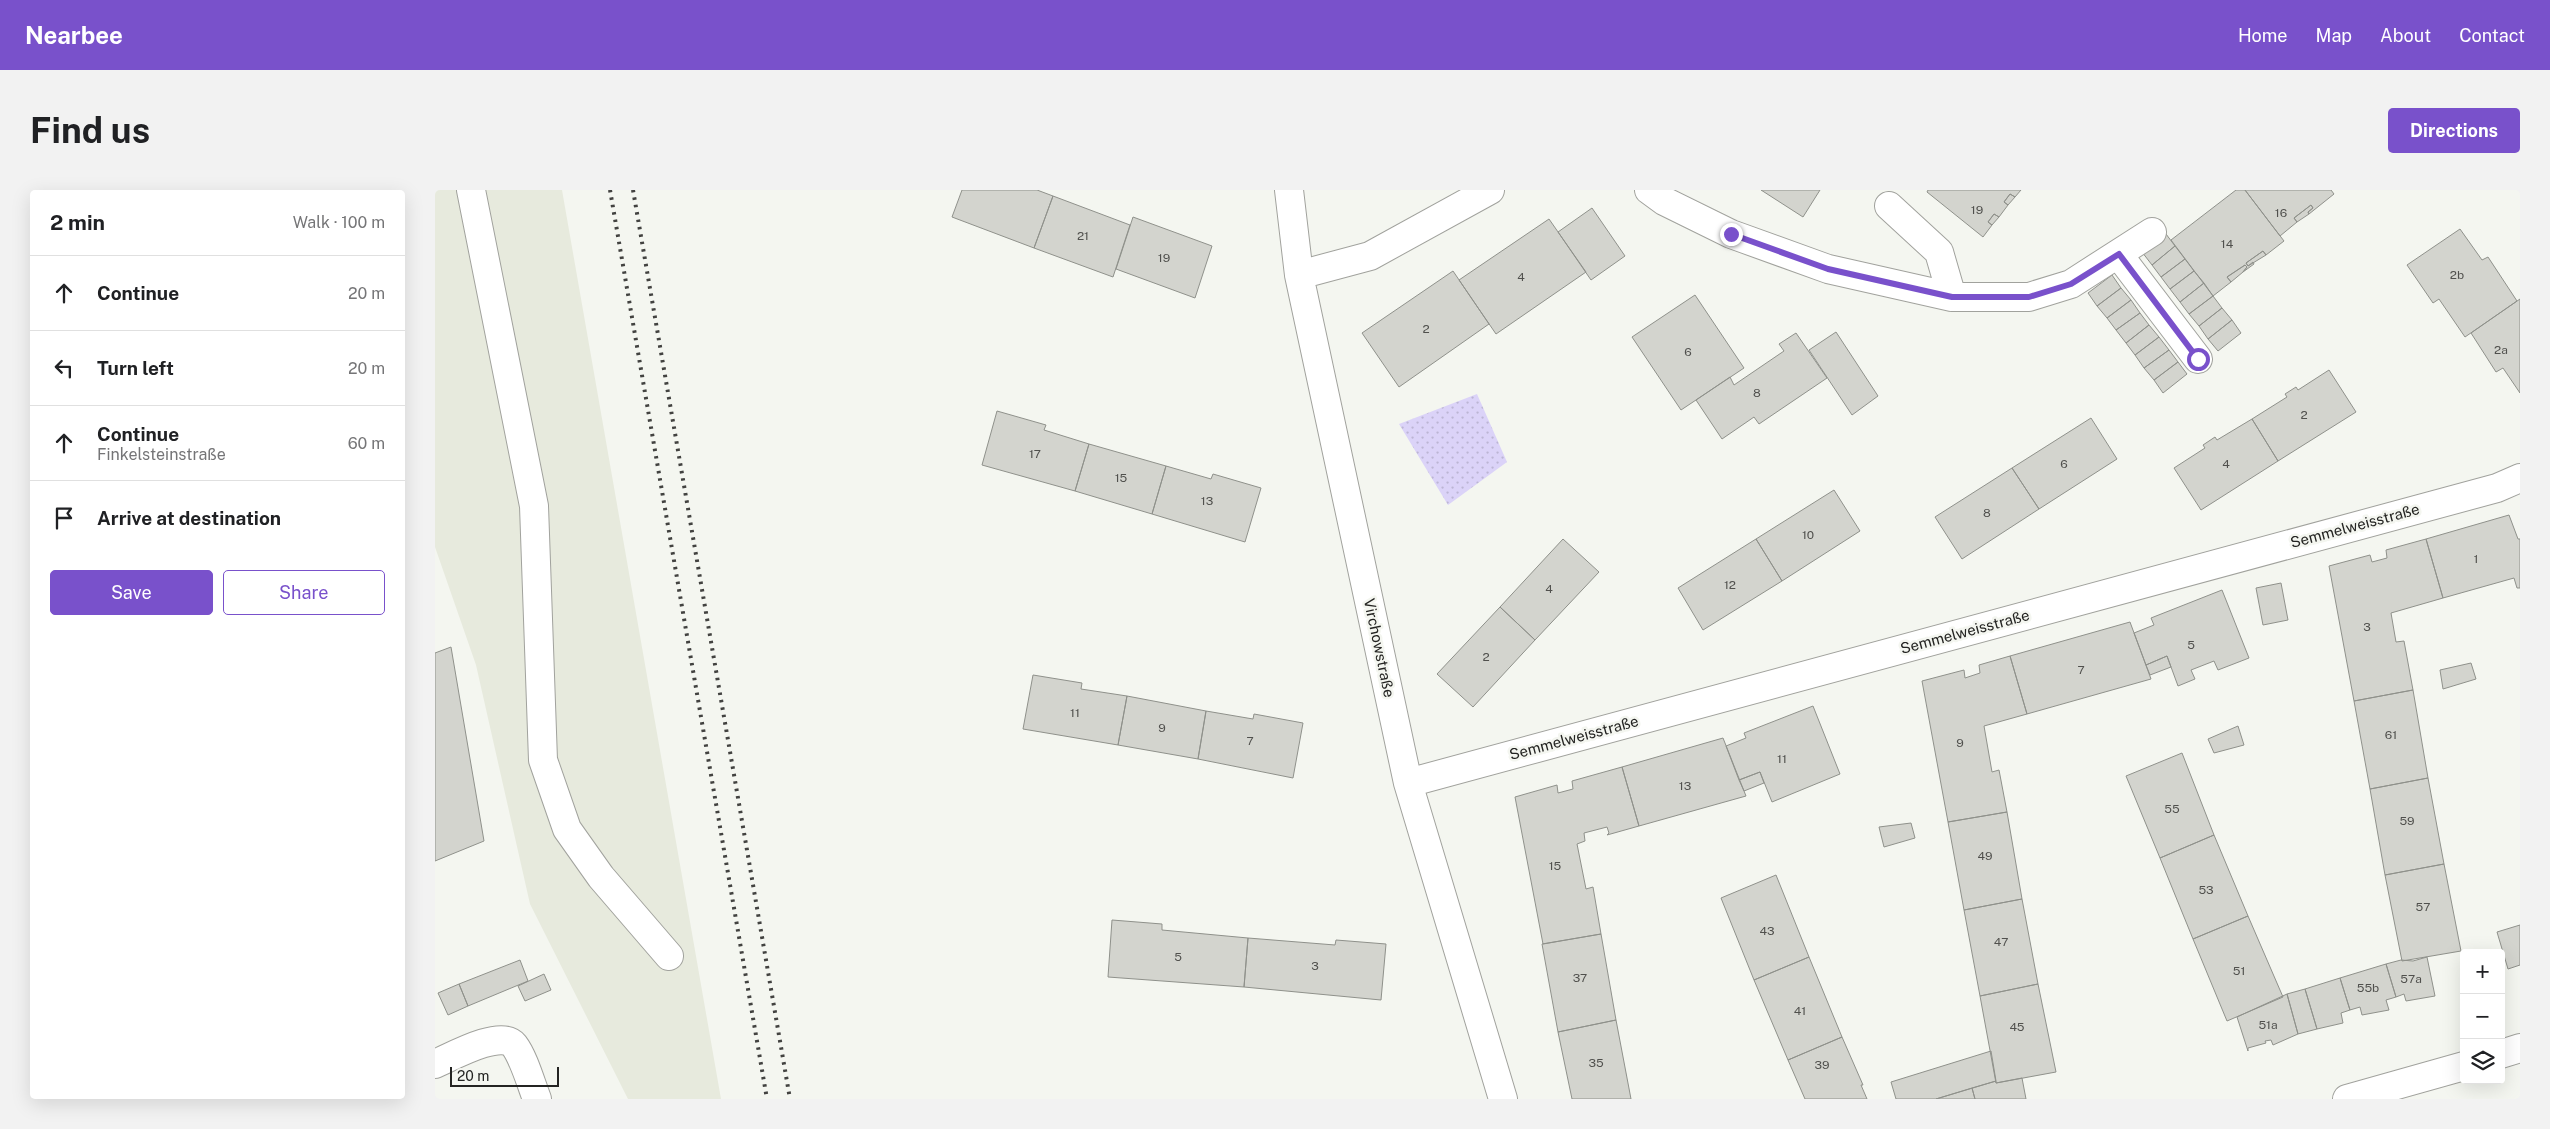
<!DOCTYPE html>
<html lang="en">
<head>
<meta charset="utf-8">
<style>
	body { margin:0; font-family:"Public Sans",sans-serif; background:#f2f2f2; color:#202124 }
	.controls { position:absolute; right:15px; bottom:15px; display:grid; overflow:hidden; border-radius:5px; box-shadow:0 5px 20px #0002 }
	.controls button { width:45px; height:45px; display:grid; place-items:center; padding:0; border:0; border-bottom:1px solid #e0e0e0; background:#fff; color:#202124; font:25px sans-serif }
	.scale { position:absolute; left:15px; bottom:12px; width:109px; box-sizing:border-box; padding-left:5px; border:2px solid #242422; border-top:0; font-size:14px; line-height:18px; white-space:nowrap; color:#242422; -webkit-text-stroke:4px #f4f6f0; paint-order:stroke }
	.stop { position:absolute; width:15px; height:15px; margin:-11px; border:4px solid #7951cb; border-radius:50%; background:#fff }
	.stop.end { background:#7951cb; border-color:#fff; box-shadow:0 1px 5px #0008 }
	.list { margin:0; padding:0; list-style:none }
	h2 { display:flex; justify-content:space-between; align-items:center; height:65px; margin:0; padding:0 20px; font-size:21px }
	h2 small { font-size:16px; font-weight:400; color:#757577 }
	.list li { display:grid; grid-template-columns:32px 1fr auto; gap:15px; align-items:center; box-sizing:border-box; height:75px; padding:0 20px; border-top:1px solid #e0e0e0 }
	.list b { display:block; font-size:19px; white-space:nowrap }
	.list p { margin:0; font-size:16px; white-space:nowrap; color:#757577 }
	.list em { font-size:16px; font-style:normal; color:#757577 }
	.actions { display:flex; gap:10px; padding:15px 20px }
	.actions a { flex:1; padding:11px 0; border:1px solid #7951cb; border-radius:5px; text-align:center; font-size:18px; color:#7951cb }
	.actions .main { background:#7951cb; color:#fff }
	.icon { flex:none; width:28px; height:28px; fill:none; stroke:currentColor; stroke-width:2; stroke-linecap:round; stroke-linejoin:round }
	.map { position:relative; flex:none; width:2085px; height:909px; overflow:hidden; border-radius:5px }
	header { display:flex; align-items:center; gap:30px; box-sizing:border-box; height:70px; padding:0 25px; background:#7951cb; color:#fff }
	header strong { font-size:24px }
	nav { display:flex; gap:28px; margin-inline-start:auto; font-size:18px }
	.intro { display:flex; align-items:center; justify-content:space-between; box-sizing:border-box; height:120px; padding:0 30px }
	h1 { margin:0; font-size:35px }
	.button { padding:12px 22px; border-radius:5px; background:#7951cb; color:#fff; font-size:18px; font-weight:700 }
	main { display:flex; gap:30px; padding:0 30px }
	aside { flex:1; background:#fff; border-radius:5px; box-shadow:0 5px 20px #0002 }
	.map>svg:first-child { display:block }
</style>
</head>
<body>
<header>
<strong>Nearbee</strong>
<nav><a>Home</a><a>Map</a><a>About</a><a>Contact</a></nav>
</header>
<div class="intro"><h1>Find us</h1><a class="button">Directions</a></div>
<main>
<aside>
<h2>2 min<small>Walk · 100 m</small></h2>
<ul class="list">
<li><svg class="icon" aria-label="ahead" viewBox="0 0 24 24"><path d="M12 20V5M6 11l6-6 6 6"/></svg><div><b>Continue</b></div><em>20 m</em></li>
<li><svg class="icon" aria-label="left" viewBox="0 0 24 24"><path d="M17 20v-9H6M10 6l-5 5 5 5"/></svg><div><b>Turn left</b></div><em>20 m</em></li>
<li><svg class="icon" aria-label="ahead" viewBox="0 0 24 24"><path d="M12 20V5M6 11l6-6 6 6"/></svg><div><b>Continue</b><p>Finkelsteinstraße</p></div><em>60 m</em></li>
<li><svg class="icon" aria-label="arrive" viewBox="0 0 24 24"><path d="M6 21V4h12l-3 4 3 4H6"/></svg><div><b>Arrive at destination</b></div></li>
</ul>
<div class="actions"><a class="main">Save</a><a>Share</a></div>
</aside>
<div class="map">
<svg width="2085" height="909" viewBox="0 0 2085 909">
	<defs>
		<pattern id="park-dots" width="8" height="8" patternUnits="userSpaceOnUse" patternTransform="scale(1.25)"><rect width="8" height="8" fill="#dbd3f8"/><path d="M2 2h.1M6 6h.1" fill="none" stroke="#bcb5d4" stroke-width="1.8" stroke-linecap="round"/></pattern>
	</defs>
	<rect width="100%" height="100%" fill="#f4f6f0"/>
	<!-- built -->
	<path fill="#e7eadd" d="M0,0H127L286,909H193L95,714L41,475L0,357Z"/>
	<!-- park -->
	<path fill="url(#park-dots)" d="M1042,204L1072,272L1013,315L964,234Z"/>
	<!-- building -->
	<path fill="#d3d4ce" stroke="#8f918b" d="M527,0H602L618,6L599,58L517,27Z
		M1326,0H1385L1368,27Z
		M1493,0H1586L1580,7L1575,4L1569,12L1573,15L1564,27L1559,24L1553,32L1557,35L1548,47L1492,2Z
		M1801,0H1810L1849,51L1831,65L1828,61L1811,73L1813,76L1818,72L1819,74L1808,82L1812,77L1810,75L1792,87L1796,92L1778,106L1736,50Z
		M1810,0H1896L1899,4L1874,24L1873,22L1878,18L1876,15L1859,28L1862,32L1845,46Z
		M1575,4L1580,7L1573,15L1569,12Z
		M618,6L695,35L678,87L599,58Z
		M1876,15L1878,18L1873,22L1874,24L1862,32L1859,28Z
		M1157,18L1190,66L1156,90L1123,42Z
		M1559,24L1564,27L1557,35L1553,32Z
		M698,27L777,56L760,108L681,79Z
		M1114,29L1151,82L1061,144L1024,90Z
		M2025,39L2047,70L2053,67L2082,111L2030,147L2004,109L1998,113L1972,75Z
		M1731,44L1740,56L1717,75L1707,62Z
		M1740,56L1750,69L1726,87L1717,75Z
		M1828,61L1831,65L1813,76L1811,73Z
		M1750,69L1759,81L1735,99L1726,87Z
		M1810,75L1812,77L1808,82L1796,92L1792,87Z
		M1018,81L1054,134L964,197L927,143Z
		M1759,81L1769,93L1745,112L1735,99Z
		M1677,85L1686,98L1662,116L1653,103Z
		M1769,93L1778,106L1754,124L1745,112Z
		M1686,98L1696,110L1672,128L1662,116Z
		M1260,105L1309,178L1246,220L1197,147Z
		M1778,106L1787,118L1764,136L1754,124Z
		M2085,109V203L2068,178L2061,182L2036,143Z
		M1696,110L1705,123L1681,140L1672,128Z
		M1787,118L1797,130L1773,149L1764,136Z
		M1705,123L1714,135L1691,153L1681,140Z
		M1797,130L1806,143L1783,161L1773,149Z
		M1714,135L1724,147L1700,165L1691,153Z
		M1401,142L1443,206L1417,225L1374,160Z
		M1361,143L1392,188L1324,234L1319,227L1287,249L1261,210L1295,187L1299,195L1349,161L1344,154Z
		M1724,147L1734,160L1709,178L1700,165Z
		M1734,160L1743,172L1719,190L1709,178Z
		M1743,172L1752,184L1728,203L1719,190Z
		M1894,180L1921,222L1843,271L1817,229L1852,207L1850,204L1861,197L1863,200Z
		M562,221L611,235L609,240L654,254L640,301L547,275Z
		M1656,228L1682,269L1604,319L1577,278Z
		M1817,229L1843,271L1766,320L1739,278L1770,258L1768,255L1780,247L1782,250Z
		M654,254L731,276L717,324L640,301Z
		M731,276L776,289L778,284L826,298L810,352L717,324Z
		M1577,278L1604,319L1527,369L1500,327Z
		M1399,300L1425,341L1347,391L1321,349Z
		M2074,325L2083,349H2085V398H2082L2079,388L2008,408L1991,349Z
		M1128,349L1164,382L1100,450L1065,417Z
		M1321,349L1347,391L1268,440L1243,398Z
		M1991,349L2008,408L1956,423L1961,452L1969,451L1978,500L1919,511L1894,376L1935,365L1937,372L1952,368L1951,360Z
		M1846,393L1853,430L1828,435L1821,398Z
		M1787,400L1814,468L1783,480L1779,471L1756,480L1760,489L1743,496L1732,466L1711,475L1699,443L1719,435L1716,428Z
		M1065,417L1100,450L1038,517L1002,484Z
		M1695,432L1716,489L1592,524L1575,466Z
		M16,457L49,651L0,671V463Z
		M1575,466L1592,524L1549,536L1557,582L1564,580L1572,622L1513,632L1487,491L1529,480L1530,488L1545,483L1544,475Z
		M1732,466L1736,477L1715,485L1711,475Z
		M2036,473L2041,489L2008,499L2005,480Z
		M598,485L647,493L646,499L692,506L683,555L588,539Z
		M1978,500L1993,588L1935,599L1919,511Z
		M692,506L771,521L763,569L683,555Z
		M1378,516L1405,584L1337,612L1325,582L1304,590L1291,556L1311,548L1309,543Z
		M771,521L818,529L819,524L868,533L858,588L763,569Z
		M1803,536L1809,555L1779,563L1773,549Z
		M1288,548L1311,606L1204,636L1187,577Z
		M1747,563L1779,645L1725,668L1691,586Z
		M1187,577L1204,636L1172,645L1174,643L1172,637L1149,643L1150,651L1142,654L1151,699L1158,697L1166,744L1108,754L1080,607L1122,595L1123,603L1138,599L1137,591Z
		M1325,582L1329,593L1309,601L1304,590Z
		M1993,588L2009,674L1950,685L1935,599Z
		M1572,622L1587,709L1529,720L1513,632Z
		M1476,633L1480,648L1449,657L1444,637Z
		M1779,645L1813,726L1758,749L1725,668Z
		M2009,674L2026,761L1967,771L1950,685Z
		M1341,685L1374,767L1319,790L1286,708Z
		M1587,709L1603,794L1545,806L1529,720Z
		M1813,726L1848,807L1792,831L1758,749Z
		M677,730L727,734V740L813,748L809,797L673,787Z
		M2085,735V775L2073,779L2062,742Z
		M1166,744L1181,830L1123,842L1107,754Z
		M813,748L900,755L901,750L951,754L946,810L809,797Z
		M1374,767L1407,847L1353,870L1319,790Z
		M1992,767L2000,806L1971,811L1969,804L1961,807L1951,774L1966,770L1978,771Z
		M85,770L93,791L33,816L24,794Z
		M1951,774L1961,807L1951,810L1954,820L1927,825L1925,817L1915,820L1905,788Z
		M109,784L116,800L90,811L83,796Z
		M1905,788L1915,820L1906,823L1908,833L1882,839L1870,799Z
		M24,794L33,816L13,825L3,803Z
		M1603,794L1621,882L1561,893L1545,806Z
		M1870,799L1882,839L1863,844L1852,804Z
		M1852,804L1863,844L1838,855L1836,850L1830,851L1831,853L1813,858V861L1802,827Z
		M1181,830L1196,909H1137L1123,842Z
		M1407,847L1428,895H1426L1432,909H1370L1353,870Z
		M1556,861L1561,891L1501,909H1461L1456,892Z
		M1587,888L1591,909H1540L1537,898L1561,891V893Z
		M1537,898L1540,909H1501Z"/>
	<g fill="none" stroke-linecap="round" stroke-linejoin="round">
		<defs>
			<path id="minor" d="M36,0L99,316L108,570L132,639L166,687L234,766
				M854,0L864,85L973,593L1068,909
				M1214,0L1229,11L1296,44L1393,79L1517,107H1594L1636,94L1717,42
				M1454,16L1504,62L1517,107
				M1683,64L1763,169
				M864,85L935,66L1055,0
				M973,593L2062,298L2085,288
				M2066,864L2085,858
				M0,874C16,867 66,839 79,855C89,868 96,894 102,909
				M1912,909L2029,876"/>
		</defs>
		<!-- minor casing -->
		<use href="#minor" stroke="#a1a29d" stroke-width="30"/>
		<!-- minor -->
		<use href="#minor" stroke="#fff" stroke-width="28"/>
		<!-- rail -->
		<path stroke="#424240" stroke-width="4" stroke-dasharray="2.5 5" stroke-linecap="butt" d="M175,0L332,909
			M198,0L355,909"/>
	</g>
	<g fill="none" stroke-linecap="round" stroke-linejoin="round">
		<!-- route -->
		<path stroke="#7951cb" stroke-width="6" d="M1296,44L1393,79L1517,107H1594L1636,94L1684,64L1763,169"/>
	</g>
	<g text-anchor="middle" stroke-width="5" stroke-linejoin="round" paint-order="stroke">
		<!-- number labels -->
		<g font-size="12" fill="#50504d">
			<text x="1542" y="24">19</text>
			<text x="1846" y="27">16</text>
			<text x="648" y="50">21</text>
			<text x="1792" y="58">14</text>
			<text x="729" y="72">19</text>
			<text x="2022" y="89">2b</text>
			<text x="1086" y="91">4</text>
			<text x="991" y="143">2</text>
			<text x="2066" y="164">2a</text>
			<text x="1253" y="166">6</text>
			<text x="1322" y="207">8</text>
			<text x="1869" y="229">2</text>
			<text x="600" y="268">17</text>
			<text x="1629" y="278">6</text>
			<text x="1791" y="278">4</text>
			<text x="686" y="292">15</text>
			<text x="772" y="315">13</text>
			<text x="1552" y="327">8</text>
			<text x="1373" y="349">10</text>
			<text x="2041" y="373">1</text>
			<text x="1295" y="399">12</text>
			<text x="1114" y="403">4</text>
			<text x="1932" y="441">3</text>
			<text x="1756" y="459">5</text>
			<text x="1051" y="471">2</text>
			<text x="1646" y="484">7</text>
			<text x="640" y="527">11</text>
			<text x="727" y="542">9</text>
			<text x="1956" y="549">61</text>
			<text x="815" y="555">7</text>
			<text x="1525" y="557">9</text>
			<text x="1347" y="573">11</text>
			<text x="1250" y="600">13</text>
			<text x="1737" y="623">55</text>
			<text x="1972" y="635">59</text>
			<text x="1550" y="670">49</text>
			<text x="1120" y="680">15</text>
			<text x="1771" y="704">53</text>
			<text x="1988" y="721">57</text>
			<text x="1332" y="745">43</text>
			<text x="1566" y="756">47</text>
			<text x="743" y="771">5</text>
			<text x="880" y="780">3</text>
			<text x="1804" y="785">51</text>
			<text x="1145" y="792">37</text>
			<text x="1976" y="793">57a</text>
			<text x="1933" y="802">55b</text>
			<text x="1365" y="825">41</text>
			<text x="1833" y="839">51a</text>
			<text x="1582" y="841">45</text>
			<text x="1161" y="877">35</text>
			<text x="1387" y="879">39</text>
		</g>
		<!-- street labels -->
		<g font-size="15" fill="#242422" stroke="#f4f6f0">
			<text transform="translate(1920 336) rotate(-15)" y="5">Semmelweisstraße</text>
			<text transform="translate(1530 442) rotate(-15)" y="5">Semmelweisstraße</text>
			<text transform="translate(944 458) rotate(78)" y="5">Virchowstraße</text>
			<text transform="translate(1139 548) rotate(-15)" y="5">Semmelweisstraße</text>
		</g>
	</g>
</svg>
<div class="controls">
<button>+</button>
<button>−</button>
<button><svg class="icon" aria-label="layers" viewBox="0 0 24 24"><path d="M12 4l9 5-9 5-9-5zM3 14l9 5 9-5"/></svg></button>
</div>
<div class="scale">20 m</div>
<div class="stop" style="left:1763px;top:169px"></div>
<div class="stop end" style="left:1296px;top:44px"></div>
</div>
</main>
</body>
</html>
